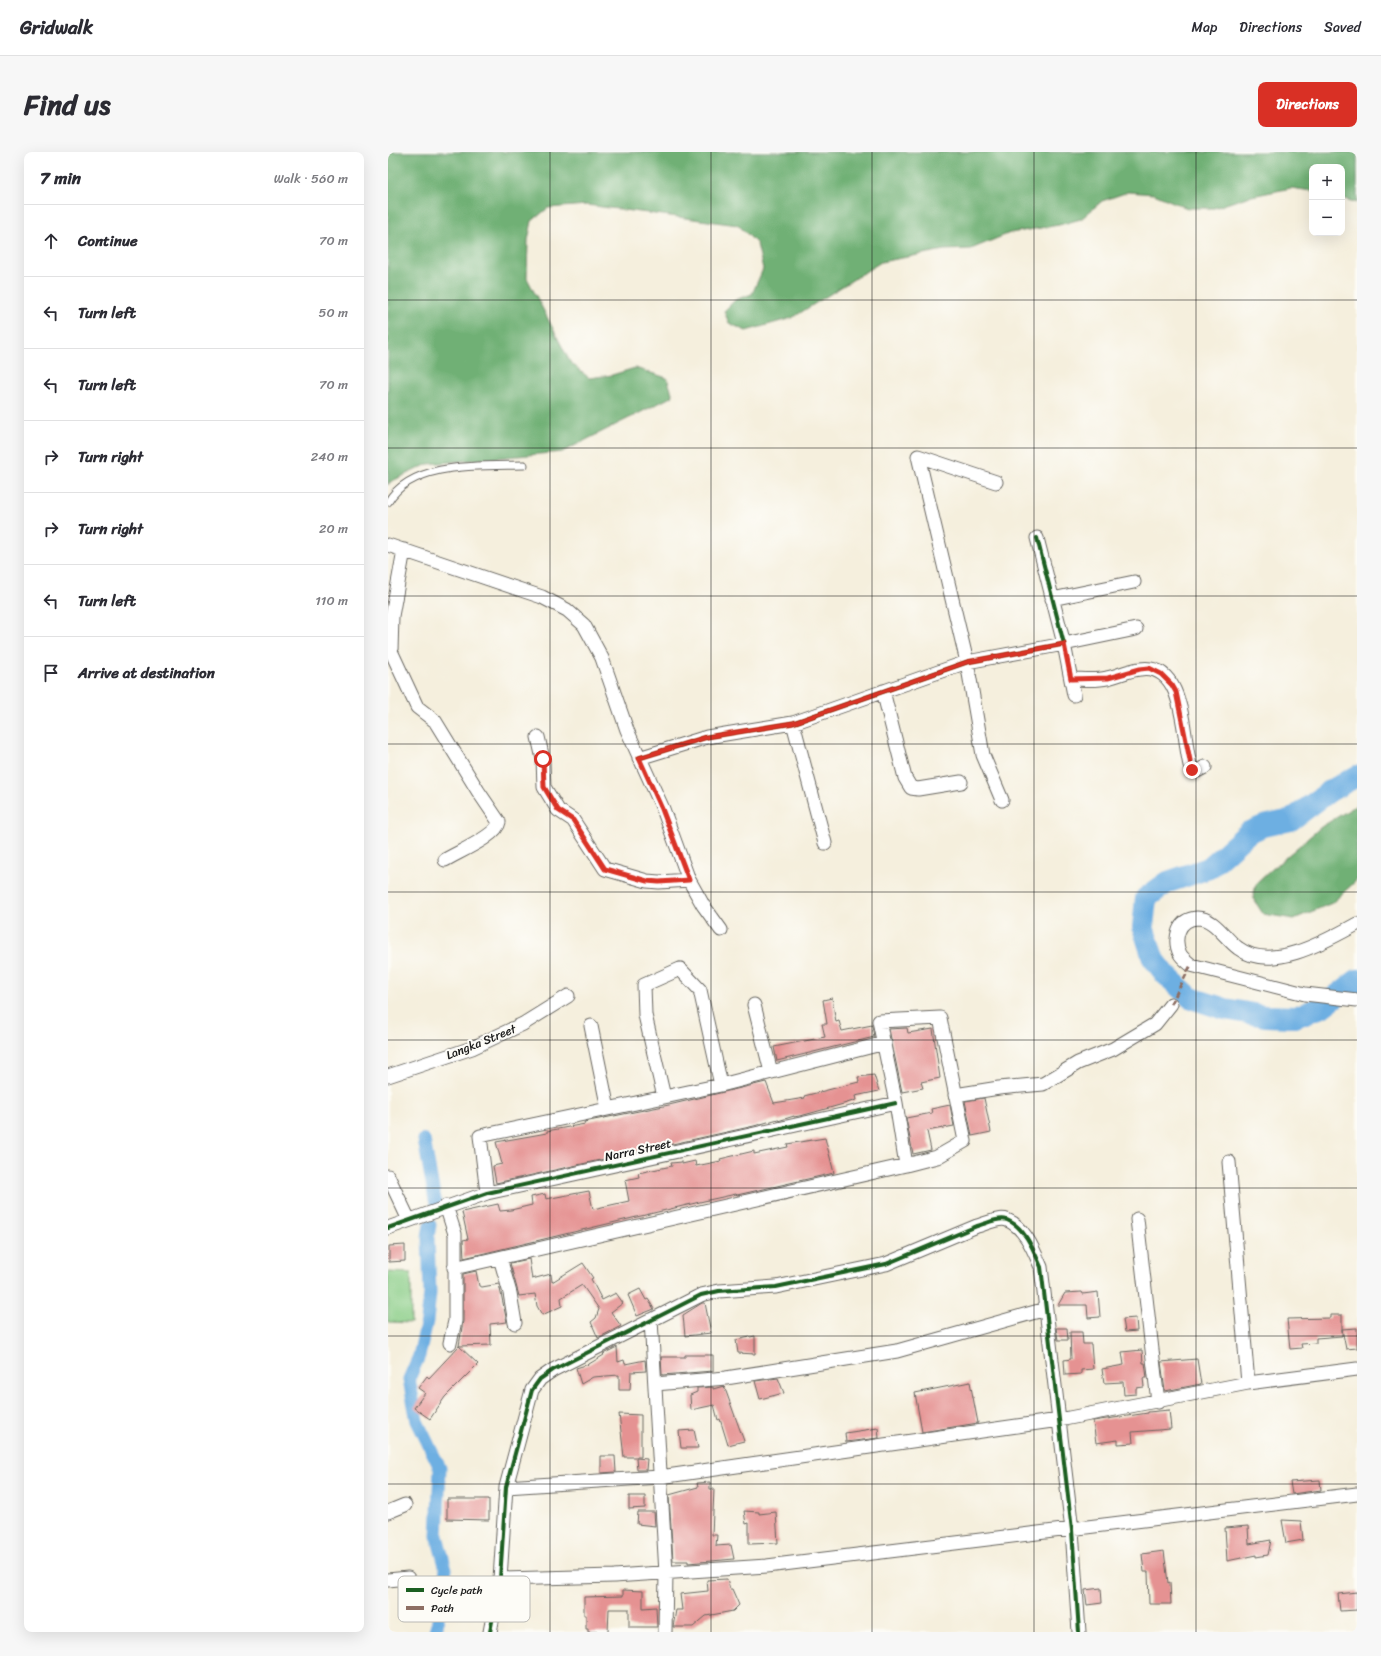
<!DOCTYPE html>
<html lang="en">
<head>
<meta charset="utf-8">
<style>
	body { margin:0; font-family:Sriracha,sans-serif; background:#f7f7f7; color:#2b2b33 }
	.controls { position:absolute; right:12px; top:12px; display:grid; overflow:hidden; border-radius:8px; box-shadow:0 4px 16px #0002 }
	.controls button { width:36px; height:36px; display:grid; place-items:center; padding:0; border:0; border-bottom:1px solid #e1e1e2; background:#fff; color:#2b2b33; font:20px sans-serif }
	.stop { position:absolute; width:12px; height:12px; margin:-9px; border:3px solid #d93025; border-radius:50%; background:#fff }
	.stop.end { background:#d93025; border-color:#fff; box-shadow:0 1px 4px #0008 }
	.list { margin:0; padding:0; list-style:none }
	h2 { display:flex; justify-content:space-between; align-items:center; height:52px; margin:0; padding:0 16px; font-size:17px }
	h2 small { font-size:13px; font-weight:400; color:#7c7c81 }
	.list li { display:grid; grid-template-columns:26px 1fr auto; gap:12px; align-items:center; box-sizing:border-box; height:72px; padding:0 16px; border-top:1px solid #e1e1e2 }
	.list b { display:block; font-size:15px; white-space:nowrap }
	.list em { font-size:13px; font-style:normal; color:#7c7c81 }
	.icon { flex:none; width:22px; height:22px; fill:none; stroke:currentColor; stroke-width:2; stroke-linecap:round; stroke-linejoin:round }
	.map { position:relative; flex:none; width:969px; height:1480px; overflow:hidden; border-radius:8px }
	header { display:flex; align-items:center; gap:24px; box-sizing:border-box; height:56px; padding:0 20px; background:#fff; border-bottom:1px solid #e1e1e2 }
	header strong { font-size:19px }
	nav { display:flex; gap:22px; margin-inline-start:auto; font-size:14px }
	.intro { display:flex; align-items:center; justify-content:space-between; box-sizing:border-box; height:96px; padding:0 24px }
	h1 { margin:0; font-size:28px }
	.button { padding:10px 18px; border-radius:8px; background:#d93025; color:#fff; font-size:14px; font-weight:700 }
	main { display:flex; gap:24px; padding:0 24px }
	aside { flex:1; background:#fff; border-radius:8px; box-shadow:0 4px 16px #0002 }
	.map>svg:first-child { display:block }
</style>
</head>
<body>
<header>
<strong>Gridwalk</strong>
<nav><a>Map</a><a>Directions</a><a>Saved</a></nav>
</header>
<div class="intro"><h1>Find us</h1><a class="button">Directions</a></div>
<main>
<aside>
<h2>7 min<small>Walk · 560 m</small></h2>
<ul class="list">
<li><svg class="icon" aria-label="ahead" viewBox="0 0 24 24"><path d="M12 20V5M6 11l6-6 6 6"/></svg><div><b>Continue</b></div><em>70 m</em></li>
<li><svg class="icon" aria-label="left" viewBox="0 0 24 24"><path d="M17 20v-9H6M10 6l-5 5 5 5"/></svg><div><b>Turn left</b></div><em>50 m</em></li>
<li><svg class="icon" aria-label="left" viewBox="0 0 24 24"><path d="M17 20v-9H6M10 6l-5 5 5 5"/></svg><div><b>Turn left</b></div><em>70 m</em></li>
<li><svg class="icon" aria-label="right" viewBox="0 0 24 24"><path d="M7 20v-9h11M14 6l5 5-5 5"/></svg><div><b>Turn right</b></div><em>240 m</em></li>
<li><svg class="icon" aria-label="right" viewBox="0 0 24 24"><path d="M7 20v-9h11M14 6l5 5-5 5"/></svg><div><b>Turn right</b></div><em>20 m</em></li>
<li><svg class="icon" aria-label="left" viewBox="0 0 24 24"><path d="M17 20v-9H6M10 6l-5 5 5 5"/></svg><div><b>Turn left</b></div><em>110 m</em></li>
<li><svg class="icon" aria-label="arrive" viewBox="0 0 24 24"><path d="M6 21V4h12l-3 4 3 4H6"/></svg><div><b>Arrive at destination</b></div></li>
</ul>
</aside>
<div class="map">
<svg width="969" height="1480" viewBox="0 0 969 1480">
	<rect width="100%" height="100%" fill="#fdfcf7"/>
	<filter id="ink" filterUnits="userSpaceOnUse"><feTurbulence type="fractalNoise" baseFrequency=".025" numOctaves="2"/><feDisplacementMap in="SourceGraphic" scale="8" xChannelSelector="R" yChannelSelector="G"/><feConvolveMatrix kernelMatrix="1 2 1 2 8 2 1 2 1" color-interpolation-filters="sRGB"/></filter>
	<filter id="wash" filterUnits="userSpaceOnUse"><feTurbulence type="fractalNoise" baseFrequency=".012" numOctaves="4" result="noise"/><feDisplacementMap in="SourceGraphic" scale="16" xChannelSelector="R" yChannelSelector="G"/><feGaussianBlur stdDeviation="0.9" result="paint"/><feColorMatrix in="noise" values="0 0 0 0 0 0 0 0 0 0 0 0 0 0 0 0 0 1.4 0 .05"/><feComposite in="paint" operator="in"/></filter>
	<g filter="url(#wash)">
		<rect width="100%" height="100%" fill="#f5efdd"/>
		<!-- green -->
		<path fill="#8acd87" stroke="#537452" d="M0,1120L23,1121V1171L0,1170Z"/>
		<!-- forest -->
		<path fill="#6fb074" stroke="#466648" d="M0,0H969V51L954,46V15H924V39L903,36L859,45L826,56H799L766,42L740,40L714,49L693,67L671,73L622,81L583,97L556,98L493,110L404,166L358,179L341,171L336,159L347,148L364,142L375,117L369,92L350,73L199,53L160,56L144,69L140,88L139,126L182,210L201,226L224,223L247,216L279,226L285,244L174,300L40,312L2,330L0,333Z
			M969,653V728L944,751L906,767L875,762L865,746L868,732L883,718L933,675Z"/>
		<g fill="none" stroke-linecap="round" stroke-linejoin="round">
			<!-- canal -->
			<path stroke="#6dafe2" stroke-width="13" d="M36,988L47,1048
				M42,1073L40,1085L42,1141L39,1169L31,1204L21,1227L29,1269L52,1316L49,1384L58,1417L48,1480"/>
			<!-- river -->
			<path stroke="#6dafe2" stroke-width="22" d="M969,624L942,639L903,668L876,674L861,680L821,716L780,730L758,746L755,775L765,806L778,823L803,846L837,857L877,864L907,865L934,855L969,828"/>
		</g>
		<g id="blocks">
			<!-- building -->
			<path fill="#e59292" d="M444,846L448,870L451,869L454,879L484,873L486,885L389,909L386,895L437,885L434,872H439L435,848Z
				M519,876L520,881L545,877L552,926L533,930L535,936L514,940L501,877Z
				M486,923L491,939L467,944L468,948L459,951L416,963L406,965V964L390,969V967L366,974L108,1031L105,1014L114,1012L108,990L159,981V979L197,972L196,970L281,953L378,930L386,951L417,946L416,944L471,930L470,925Z
				M596,946L603,980L584,984L577,949Z
				M562,953L566,974L539,979L543,998L525,1002L518,966L544,961L543,957Z
				M437,986L446,1021L349,1043L348,1042L316,1049L76,1106L75,1088L80,1087L74,1060L110,1052L112,1059L123,1058L144,1053L143,1045L157,1042L158,1047L201,1039L205,1057L241,1049L237,1028L251,1025L250,1021L284,1014L283,1011L294,1010V1012L307,1009L308,1014L333,1009L332,1007L366,999V1002L400,995L399,992Z
				M17,1093V1109L1,1110V1094Z
				M141,1107L144,1127L163,1122L164,1130L195,1111L205,1126L203,1127L214,1148L228,1141L235,1151L223,1160L233,1174L210,1186L203,1170L208,1166L211,1157L194,1133L173,1146L174,1154L154,1163L149,1154L147,1142L131,1144L122,1111Z
				M88,1119L91,1134L94,1135L111,1132L119,1170L102,1172L103,1193L71,1194L75,1169V1122Z
				M252,1137L258,1148L260,1147L266,1157L249,1164L240,1143Z
				M694,1140L695,1142L710,1140L712,1165L700,1166L699,1153H670L677,1141Z
				M314,1151H317L323,1181L297,1184L295,1163Z
				M942,1163H954V1184L928,1186V1191L913,1192L914,1196L902,1197L899,1167L942,1166Z
				M748,1166L749,1179L737,1180L735,1167Z
				M668,1176H679L680,1188H670Z
				M969,1176V1196L958,1197L954,1177Z
				M682,1180H694L695,1192H703L705,1217L693,1218V1222L677,1223L676,1208L683,1207Z
				M367,1184V1202L350,1201L348,1188Z
				M71,1194L90,1212L57,1245L42,1267L26,1256L37,1241L30,1236L39,1224L41,1226Z
				M229,1195L230,1210L236,1208L237,1212L257,1208L258,1219L243,1220L242,1238H231V1223L205,1225L193,1232L188,1216L201,1212L216,1203L215,1202Z
				M754,1198L755,1211H757L759,1226H755L756,1235L748,1236V1242L736,1243L735,1230L716,1231L714,1217L736,1213L734,1200Z
				M297,1203H325V1219L274,1223L273,1205H297Z
				M809,1207L813,1232L777,1239L773,1210Z
				M390,1226L396,1241L372,1247L367,1229Z
				M582,1230L590,1271L534,1280L527,1241Z
				M336,1234L356,1289L340,1293L332,1267L330,1268L326,1253L303,1258L302,1243L309,1240V1236L325,1235V1237Z
				M781,1258L783,1277L744,1280L745,1291L730,1292V1288L708,1291L705,1269L760,1261V1260Z
				M231,1262L253,1263V1305H236Z
				M490,1276L491,1286L458,1290L457,1281Z
				M306,1278L310,1296H293L291,1279Z
				M213,1304H227L228,1320L213,1321Z
				M248,1306L259,1307L258,1318H249Z
				M932,1328L933,1338L904,1342L902,1330Z
				M322,1330V1337H326L324,1383H329L328,1394L343,1393L346,1407L300,1411V1409H285L281,1343L310,1335L309,1331Z
				M241,1344H257V1356L241,1357Z
				M59,1347H101V1368L59,1367Z
				M356,1359L371,1360V1362L388,1360L390,1391L361,1392V1371L358,1372Z
				M250,1360H266L267,1374L249,1372Z
				M894,1368L913,1369L915,1388L898,1391Z
				M860,1374L861,1392L883,1388L880,1403L868,1405V1403L839,1409L837,1376Z
				M776,1399L780,1431L782,1430L783,1452H761L760,1420H756L754,1402Z
				M339,1427L342,1437H344L351,1453L345,1459L318,1464L305,1475H285L288,1458H294L292,1442L320,1439L319,1428Z
				M713,1436L714,1451L699,1453L697,1438Z
				M235,1438L255,1439V1456L268,1455L269,1475H241V1457H221L220,1480H200V1477H198V1463H196V1445L235,1444Z
				M969,1440V1458L952,1459L950,1442Z"/>
		</g>
	</g>
	<g filter="url(#ink)">
		<use href="#blocks" fill-opacity="0" stroke="#686660" stroke-width="1"/>
		<g fill="none" stroke-linecap="round" stroke-linejoin="round">
			<defs>
				<path id="service" d="M0,350C24,309 93,314 136,313"/>
				<path id="minor" d="M608,330L530,304L579,510L595,603L614,648
					M0,393L154,445L179,458L196,473L214,506L239,578L275,657L301,728L315,753L333,778
					M16,398L4,464L3,499L29,555L47,569L90,639L111,670C109,684 70,700 57,708
					M664,447L746,430
					M683,527C694,527 708,529 719,526C730,524 740,518 752,517C799,510 794,589 803,617L809,619L817,615
					M495,539L517,626L523,636L530,637L573,630
					M686,543L676,492L748,477
					M405,571L437,691
					M150,585L155,607L156,635L170,658L185,668L217,717L259,729L271,730L301,728
					M251,606L319,585L405,571L579,510L676,492L649,386
					M969,772C938,789 883,821 850,796C837,787 827,766 809,766C790,767 785,787 792,802C794,806 800,810 803,813L917,842L969,848
					M366,853L383,920
					M203,874L220,957
					M0,924L84,896L135,872L180,844
					M567,943L611,936L655,932L690,911L725,897L767,872L783,852
					M276,945L257,863L256,833L292,817L312,838L333,933
					M841,1010L860,1231
					M0,1024L21,1068
					M99,1041L92,984L333,933L497,891
					M58,1054L67,1082V1169L62,1191
					M749,1067L770,1250
					M0,1076L99,1041L508,951
					M112,1106L122,1141L127,1171
					M66,1116L518,1013L549,1005L577,989L552,866L491,869L508,951L518,1013
					M263,1168L278,1421L277,1480
					M267,1232L338,1226L509,1199L658,1157
					M118,1335L272,1325L671,1268L860,1231L969,1217
					M0,1360L17,1353
					M112,1427L226,1424L379,1414L969,1342
					M0,1428L20,1426
					M102,1480L112,1427L118,1335L144,1238L152,1227L165,1218L313,1143L331,1139L388,1135L498,1112L589,1074C597,1072 611,1065 619,1068C637,1075 646,1099 653,1115L684,1378L691,1480"/>
			</defs>
			<!-- service casing -->
			<use href="#service" stroke="#686660" stroke-width="9"/>
			<!-- minor casing -->
			<use href="#minor" stroke="#686660" stroke-width="15"/>
			<!-- service -->
			<use href="#service" stroke="#fff" stroke-width="7"/>
			<!-- minor -->
			<use href="#minor" stroke="#fff" stroke-width="13"/>
			<!-- quiet -->
			<path stroke="#8d6e63" stroke-width="3" stroke-dasharray="6 3" stroke-linecap="butt" d="M783,852L803,813"/>
			<defs>
				<path id="cycleway" d="M251,606L319,585L405,571L579,510L676,492L649,386
					M0,1076L99,1041L508,951
					M102,1480L112,1427L118,1335L144,1238L152,1227L165,1218L313,1143L331,1139L388,1135L498,1112L589,1074C597,1072 611,1065 619,1068C637,1075 646,1099 653,1115L684,1378L691,1480"/>
			</defs>
			<!-- cycleway casing -->
			<use href="#cycleway" stroke="#fdfcf7" stroke-width="6"/>
			<!-- cycleway -->
			<use href="#cycleway" stroke="#1b5e20" stroke-width="4"/>
		</g>
	</g>
	<g fill="none" stroke-linecap="round" stroke-linejoin="round" filter="url(#ink)">
		<!-- route -->
		<path stroke="#d93025" stroke-width="5" d="M155,607L156,635L170,658L185,668L217,717L259,729L271,730L301,728L274,657L251,606L319,585L405,571L579,510L676,492L683,527L720,526L752,517L761,516L773,522L784,533L788,540L804,618"/>
	</g>
	<!-- grid -->
	<path fill="none" stroke="#1c1c1c" stroke-width="1" stroke-opacity="0.55" d="M162,0V1480M323,0V1480M484,0V1480M646,0V1480M808,0V1480M0,148H969M0,296H969M0,444H969M0,592H969M0,740H969M0,888H969M0,1036H969M0,1184H969M0,1332H969"/>
	<g text-anchor="middle" stroke-width="4" stroke-linejoin="round" paint-order="stroke">
		<!-- street labels -->
		<g font-size="12" fill="#1c1c1c" stroke="#fdfcf7">
			<text transform="translate(93 890) rotate(-22)" y="4">Langka Street</text>
			<text transform="translate(250 998) rotate(-12)" y="4">Narra Street</text>
		</g>
	</g>
	<!-- legend -->
	<rect x="10" y="1424" width="132" height="46" rx="6" fill="#fdfcf7" stroke="#bab9b5" stroke-width="1"/>
	<rect x="18" y="1436" width="18" height="4" fill="#1b5e20"/>
	<rect x="18" y="1454" width="18" height="4" fill="#8d6e63"/>
	<g font-size="11" fill="#1c1c1c">
		<text x="43" y="1442">Cycle path</text>
		<text x="43" y="1460">Path</text>
	</g>
</svg>
<div class="controls">
<button>+</button>
<button>−</button>
</div>
<div class="stop" style="left:155px;top:607px"></div>
<div class="stop end" style="left:804px;top:618px"></div>
</div>
</main>
</body>
</html>
